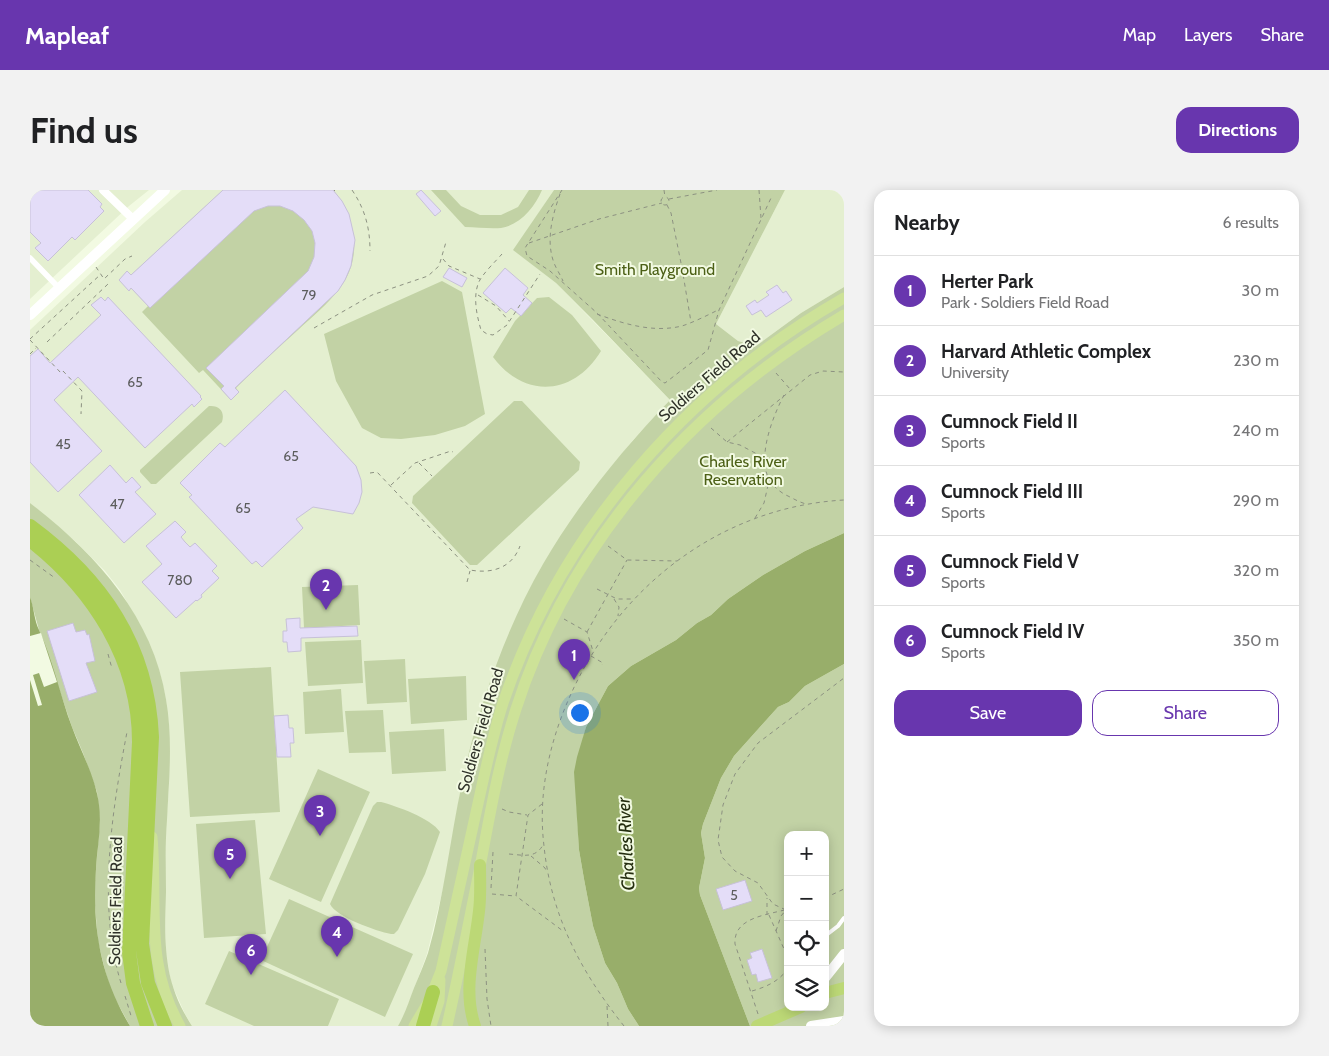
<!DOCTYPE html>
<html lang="en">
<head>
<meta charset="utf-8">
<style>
	body { margin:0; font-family:Cabin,sans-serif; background:#f2f2f2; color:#202124 }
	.controls { position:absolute; right:15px; bottom:15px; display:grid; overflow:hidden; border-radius:10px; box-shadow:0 2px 12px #0003 }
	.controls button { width:45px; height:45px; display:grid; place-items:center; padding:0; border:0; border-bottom:1px solid #e0e0e0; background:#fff; color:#202124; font:25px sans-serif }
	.you { position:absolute; left:549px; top:522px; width:18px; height:18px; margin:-12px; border:4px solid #fff; border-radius:50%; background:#1a73e8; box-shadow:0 0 0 8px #1a73e833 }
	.badge { display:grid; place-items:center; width:32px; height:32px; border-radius:50%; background:#6836ae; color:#fff; font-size:16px; font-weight:700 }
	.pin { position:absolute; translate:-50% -41px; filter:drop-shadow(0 1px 2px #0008) }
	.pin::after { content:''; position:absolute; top:26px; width:18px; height:15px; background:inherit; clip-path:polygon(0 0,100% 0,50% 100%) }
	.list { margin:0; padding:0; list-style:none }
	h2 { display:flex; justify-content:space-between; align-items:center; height:65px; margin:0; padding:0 20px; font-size:21px }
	h2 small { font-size:16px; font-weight:400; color:#757577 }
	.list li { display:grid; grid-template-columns:32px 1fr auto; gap:15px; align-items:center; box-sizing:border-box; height:70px; padding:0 20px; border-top:1px solid #e0e0e0 }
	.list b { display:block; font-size:19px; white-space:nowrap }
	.list p { margin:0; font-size:16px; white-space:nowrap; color:#757577 }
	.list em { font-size:16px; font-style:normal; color:#757577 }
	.actions { display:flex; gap:10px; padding:15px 20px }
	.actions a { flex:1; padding:11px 0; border:1px solid #6836ae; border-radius:15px; text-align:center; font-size:18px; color:#6836ae }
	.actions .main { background:#6836ae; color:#fff }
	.icon { flex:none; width:28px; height:28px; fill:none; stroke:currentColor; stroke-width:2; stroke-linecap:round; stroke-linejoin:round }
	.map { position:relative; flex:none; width:814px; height:836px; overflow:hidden; border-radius:15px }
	header { display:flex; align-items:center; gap:30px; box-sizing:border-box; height:70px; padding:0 25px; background:#6836ae; color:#fff }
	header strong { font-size:24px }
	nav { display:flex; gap:28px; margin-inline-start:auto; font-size:18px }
	.intro { display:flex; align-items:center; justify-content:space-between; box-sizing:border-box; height:120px; padding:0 30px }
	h1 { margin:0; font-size:35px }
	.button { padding:12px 22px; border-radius:15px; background:#6836ae; color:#fff; font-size:18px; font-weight:700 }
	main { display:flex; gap:30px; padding:0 30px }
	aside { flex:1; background:#fff; border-radius:15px; box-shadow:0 2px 12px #0003 }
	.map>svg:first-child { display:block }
</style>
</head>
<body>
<header>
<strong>Mapleaf</strong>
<nav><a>Map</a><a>Layers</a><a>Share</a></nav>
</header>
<div class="intro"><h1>Find us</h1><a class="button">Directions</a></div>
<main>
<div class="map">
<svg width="814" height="836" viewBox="0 0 814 836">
	<rect width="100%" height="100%" fill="#f2fae2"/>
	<!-- built -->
	<path fill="#e4efd0" d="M0,0H119L99,16L0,109Z
		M152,0H524L484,60L526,93L640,210L603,250L557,307L512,376L491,417L465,482L443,550L432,592L415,691L397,764L374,826L368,836H162L155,824L142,795L136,770V634L139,598V538L136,509L130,483L121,457L112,438L90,400L75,381L45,351L0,313V140L115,32Z
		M755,0H814V97L771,123L726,156L708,151L686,134Z"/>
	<!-- green -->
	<path fill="#c2d2a5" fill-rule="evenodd" d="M193,0H303C327,28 333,69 309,99C298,114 282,127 268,140C247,159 226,178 206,198L209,202L201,210L173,180L169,183L112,122L118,116L101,98L99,101L97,81L101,85Z
		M401,0H416L431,16L450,25H471L488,17L499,0H512C505,17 490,35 471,38C459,39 447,37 435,37Z
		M524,0H755L686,134L708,151L726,156L771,123L814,97V343L775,361L733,385L698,409L681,425L667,433L646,450L601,476L578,496L556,537L545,582L549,660L554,689L563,736L575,773L587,793L598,819L609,836H368C375,824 379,811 384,798C389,786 394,774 398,763C414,707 420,649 432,593C447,520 476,438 513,374C548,314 592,260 640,210L563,130L526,93L483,60Z
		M412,91L432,102L455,224L435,236L405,245L371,249L351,248L332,238L306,191L294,144Z
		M519,107L542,125L571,161C544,206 494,209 463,167L485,131L507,108Z
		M484,211H492L550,272L549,280L447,375H440L382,313L383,306Z
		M179,216C190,215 195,222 192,232L126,294H121L110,282V280Z
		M0,313C64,362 123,426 136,509C143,550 139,590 137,630C135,654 136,678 136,702C135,755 132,789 162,836H100L82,803L76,784L68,752L64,703L70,630L67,602L53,563L42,537L9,440L0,407Z
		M328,395L330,435L274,438L272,397Z
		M331,450L333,493L278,496L275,452Z
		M375,469L377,512L337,514L334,471Z
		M814,474V836H720L670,705L669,698L675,668L671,643L673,634L691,588L704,566L748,517L759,512L775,496ZM758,645H795V817H758Z
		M241,477L250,622L160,627L150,482Z
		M436,486L437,530L381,534L378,489Z
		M311,499L314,542L275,544L273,502Z
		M353,520L356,562L319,563L315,521Z
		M414,539L416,581L362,584L359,542Z
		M288,579L340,602L291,712L239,689Z
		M351,612C366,616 401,628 410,642L395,684L368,740L364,744H361C346,741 306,727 300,714L343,616L347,612Z
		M225,630L236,744L174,748L166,634Z
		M259,709L383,764L355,827L231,770Z
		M199,761L309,809L298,836H224L175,814Z"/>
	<!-- water -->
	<path fill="#98ae6a" d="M814,343V474L775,496L759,512L748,517L704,566L691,588L673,634L671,643L675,668L669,698L670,705L720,836H609L598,819L587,793L575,773L563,736L554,689L549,660L544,582L547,567L556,537L578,496L601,476L646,450L667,433L681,425L698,409L733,385L775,361Z
		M0,407C4,417 4,430 9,440C23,470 30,505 42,537C51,562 66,588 69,615C72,637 67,658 66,679C62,737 70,786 100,836H0Z"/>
	<!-- pier -->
	<path fill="#f2fae2" d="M11,443L27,492L14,497L9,483L3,485L12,515L8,516L0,490V446Z"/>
	<!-- building -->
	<path fill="#e4ddf8" stroke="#c7c1d8" d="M0,0H58L72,14L70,17L74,21L45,50L42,47L18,71L5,58L11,53L0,42Z
		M193,0H303L312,11L319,24L325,50L321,76L315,90L308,101L205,198L209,202L201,210L191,199L194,196L176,178L278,81L284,67L285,53L282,41L274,30L263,21L250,16H238L224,21L120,118L101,98L99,101L89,90L97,81L101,85Z
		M391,0L411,21L405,26L386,4Z
		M419,78L437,88L432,97L413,87Z
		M475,78L498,98L493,105L502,113L491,126L481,118L476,123L453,103Z
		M747,95L753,103L756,101L762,110L736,127L731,120L722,125L716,116L725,110L727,113L739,105L736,102Z
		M71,107L75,111L78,107L171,206L170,207L172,209L164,217L162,214L115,258L48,187L24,210L72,261L28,302L0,272V166L8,159L20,173L71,125L61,115Z
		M255,200L326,276L331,290L332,302L329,313L323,324L283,317L266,329L273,338L232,377L226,371L222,374L159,307L162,305L150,293L190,253L195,257Z
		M80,275L96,293L102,287L111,297L105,302L126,324L94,353L49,305Z
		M145,331L156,342L151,347L155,352L160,357L165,353L187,376L182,381L189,388L171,405L172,407L167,411L166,410L146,428L112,392L132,374L116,356Z
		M270,428V438L327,436L328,446L271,448V461L258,462L257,452H253V441H257L256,429Z
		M43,433L46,442L55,440L57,445L59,444L65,471L56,473L67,502L39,511L17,441Z
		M258,525L259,538H263L264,553H260L261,567H247L244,526Z
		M715,690L722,711L693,720L686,699Z
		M732,759L742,788L728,792L726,784L722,785L717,770L722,768L720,763Z"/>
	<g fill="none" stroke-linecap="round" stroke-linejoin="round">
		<!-- path -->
		<path stroke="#8c9181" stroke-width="1" stroke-dasharray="4 4" stroke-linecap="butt" d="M322,0C335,19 340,38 340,61
			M532,0L495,58L497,66L520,81L567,123L632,192L635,193L678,160L689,120L741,8
			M634,0L635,7
			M729,0L731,28
			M304,1L305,0
			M530,4C523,24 516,48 523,70C525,77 530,84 533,91
			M631 11a4 4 0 1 1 8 0a4 4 0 1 1-8 0Z
			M639,9L687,0
			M637,15L641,23L652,78L661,132
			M499,53L569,29L632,13
			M472,64C466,71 451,85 448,94C443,109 447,126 451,140L457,144L463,145L477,135L510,84
			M413,69L419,76L450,89
			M66,77L74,89L95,69L102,66
			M448,105L466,116L479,131
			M567,124C594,134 623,143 652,136C664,132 676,126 688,120
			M284,138L342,105L398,86L409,76L416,52
			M0,149L70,85
			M0,150L31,183L33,181L52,201L51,224
			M17,152L78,94
			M0,164L6,158
			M746,183L760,199
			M754,205C743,226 726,268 740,291C744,297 751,303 758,306C764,309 769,312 776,314
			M681,238L697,252L710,255L727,264L735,273
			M697,252L780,185L793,181L814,182
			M389,273L402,286
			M340,283L347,282L440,380C462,384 482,378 490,356
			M361,295L385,273L421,261L423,262
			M725,328L734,313L739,291
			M578,356L597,370L647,371
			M0,370L25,388
			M437,392L440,381
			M567,399L587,409H603
			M584,409L589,417L588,426
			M534,429L557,442L563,461
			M557,442L597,370
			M78,464L81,475L83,479
			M561,466L573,473L572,475
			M512,614L498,625L486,706L533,741
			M472,619L479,622L497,625
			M479,664C493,665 505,669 513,655
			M501,666L515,678L517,683
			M461,698L463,662
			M462,704L485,706
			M795,708L814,699
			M737,725V708
			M739,725L758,768
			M746,741L751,726L756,720L743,714L728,693L705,681L692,667L688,650L693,615L705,584L728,553L814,488
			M455,759L457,809L461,836
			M91,793C67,716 82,620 97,542
			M722,801C736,797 750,791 758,778
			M95,806L102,829
			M577,816L578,836
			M728,824L705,754C703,727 738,725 758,719
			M594,836C551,782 521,726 514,656C508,607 518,558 537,513C585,399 689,317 814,310"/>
		<!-- service -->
		<path stroke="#fff" stroke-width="4" d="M795,746L808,736L814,728"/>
		<!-- pedestrian -->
		<path stroke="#fff" stroke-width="5.5" d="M0,68L29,98"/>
		<!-- minor -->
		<path stroke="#fff" stroke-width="8" d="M73,0L103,29"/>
		<!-- secondary -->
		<path stroke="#fff" stroke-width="10" d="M0,125L135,0
			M795,788L814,764
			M781,836L814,831"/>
		<!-- primary -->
		<path stroke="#cde298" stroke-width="11" d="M122,647C128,716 114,773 150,836
			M384,836L399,811L411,781C424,724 436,666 449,609C456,577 463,544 473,513C531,341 657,198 814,108
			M401,836L409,811L410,790
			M417,836C429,783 439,730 450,677C460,624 469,571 486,519C540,351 663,214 814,125"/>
		<!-- trunk -->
		<path stroke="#bcd876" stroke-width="12" d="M795,803L814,798
			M445,836C432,800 445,759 449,721C451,706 450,690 450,675
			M727,836L771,817"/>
		<!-- motorway -->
		<path stroke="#abcf54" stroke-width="14" d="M0,336C72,389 118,455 122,547L112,754L118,793L135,836
			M0,350C63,399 109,470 109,552L99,762L103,793L117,836
			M393,836L403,802"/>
	</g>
	<g text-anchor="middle" stroke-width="4" stroke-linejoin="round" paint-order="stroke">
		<!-- number labels -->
		<g font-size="14" fill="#5c5d5d">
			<text x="279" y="110">79</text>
			<text x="105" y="197">65</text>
			<text x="33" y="259">45</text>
			<text x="261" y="271">65</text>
			<text x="87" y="319">47</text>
			<text x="213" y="323">65</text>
			<text x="150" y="395">780</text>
			<text x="704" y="710">5</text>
		</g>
		<!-- park labels -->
		<g font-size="16" fill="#4c6016" stroke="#f2fae2">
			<text x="625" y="85">Smith Playground</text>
			<text x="713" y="277">Charles River<tspan x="713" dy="18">Reservation</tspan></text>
		</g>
		<!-- street labels -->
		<g font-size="16" fill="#2f3229" stroke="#f2fae2">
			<text transform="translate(679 186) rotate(-41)" y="6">Soldiers Field Road</text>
			<text transform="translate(450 540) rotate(-74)" y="6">Soldiers Field Road</text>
			<text transform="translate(85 711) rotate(-89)" y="6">Soldiers Field Road</text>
		</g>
		<!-- water labels -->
		<g font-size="18" font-style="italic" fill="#242d0f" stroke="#f2fae2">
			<text transform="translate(596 654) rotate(-93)" y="6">Charles River</text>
		</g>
	</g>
</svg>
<div class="controls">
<button>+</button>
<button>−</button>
<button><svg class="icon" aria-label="locate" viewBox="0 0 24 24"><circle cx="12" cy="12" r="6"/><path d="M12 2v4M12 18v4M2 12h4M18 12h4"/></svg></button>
<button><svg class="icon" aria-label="layers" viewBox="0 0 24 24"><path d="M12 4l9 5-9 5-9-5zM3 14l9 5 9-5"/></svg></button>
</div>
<div class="you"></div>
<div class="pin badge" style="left:544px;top:490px">1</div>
<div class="pin badge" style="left:296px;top:420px">2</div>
<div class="pin badge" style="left:290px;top:646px">3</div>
<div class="pin badge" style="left:307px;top:767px">4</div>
<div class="pin badge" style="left:200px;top:689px">5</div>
<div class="pin badge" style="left:221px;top:785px">6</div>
</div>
<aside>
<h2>Nearby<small>6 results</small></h2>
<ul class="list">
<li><span class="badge">1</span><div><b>Herter Park</b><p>Park · Soldiers Field Road</p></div><em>30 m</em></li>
<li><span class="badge">2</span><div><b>Harvard Athletic Complex</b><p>University</p></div><em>230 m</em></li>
<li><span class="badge">3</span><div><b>Cumnock Field II</b><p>Sports</p></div><em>240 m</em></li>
<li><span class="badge">4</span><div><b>Cumnock Field III</b><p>Sports</p></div><em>290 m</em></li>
<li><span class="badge">5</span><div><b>Cumnock Field V</b><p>Sports</p></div><em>320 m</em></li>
<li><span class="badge">6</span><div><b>Cumnock Field IV</b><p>Sports</p></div><em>350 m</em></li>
</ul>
<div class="actions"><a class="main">Save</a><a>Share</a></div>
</aside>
</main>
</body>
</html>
